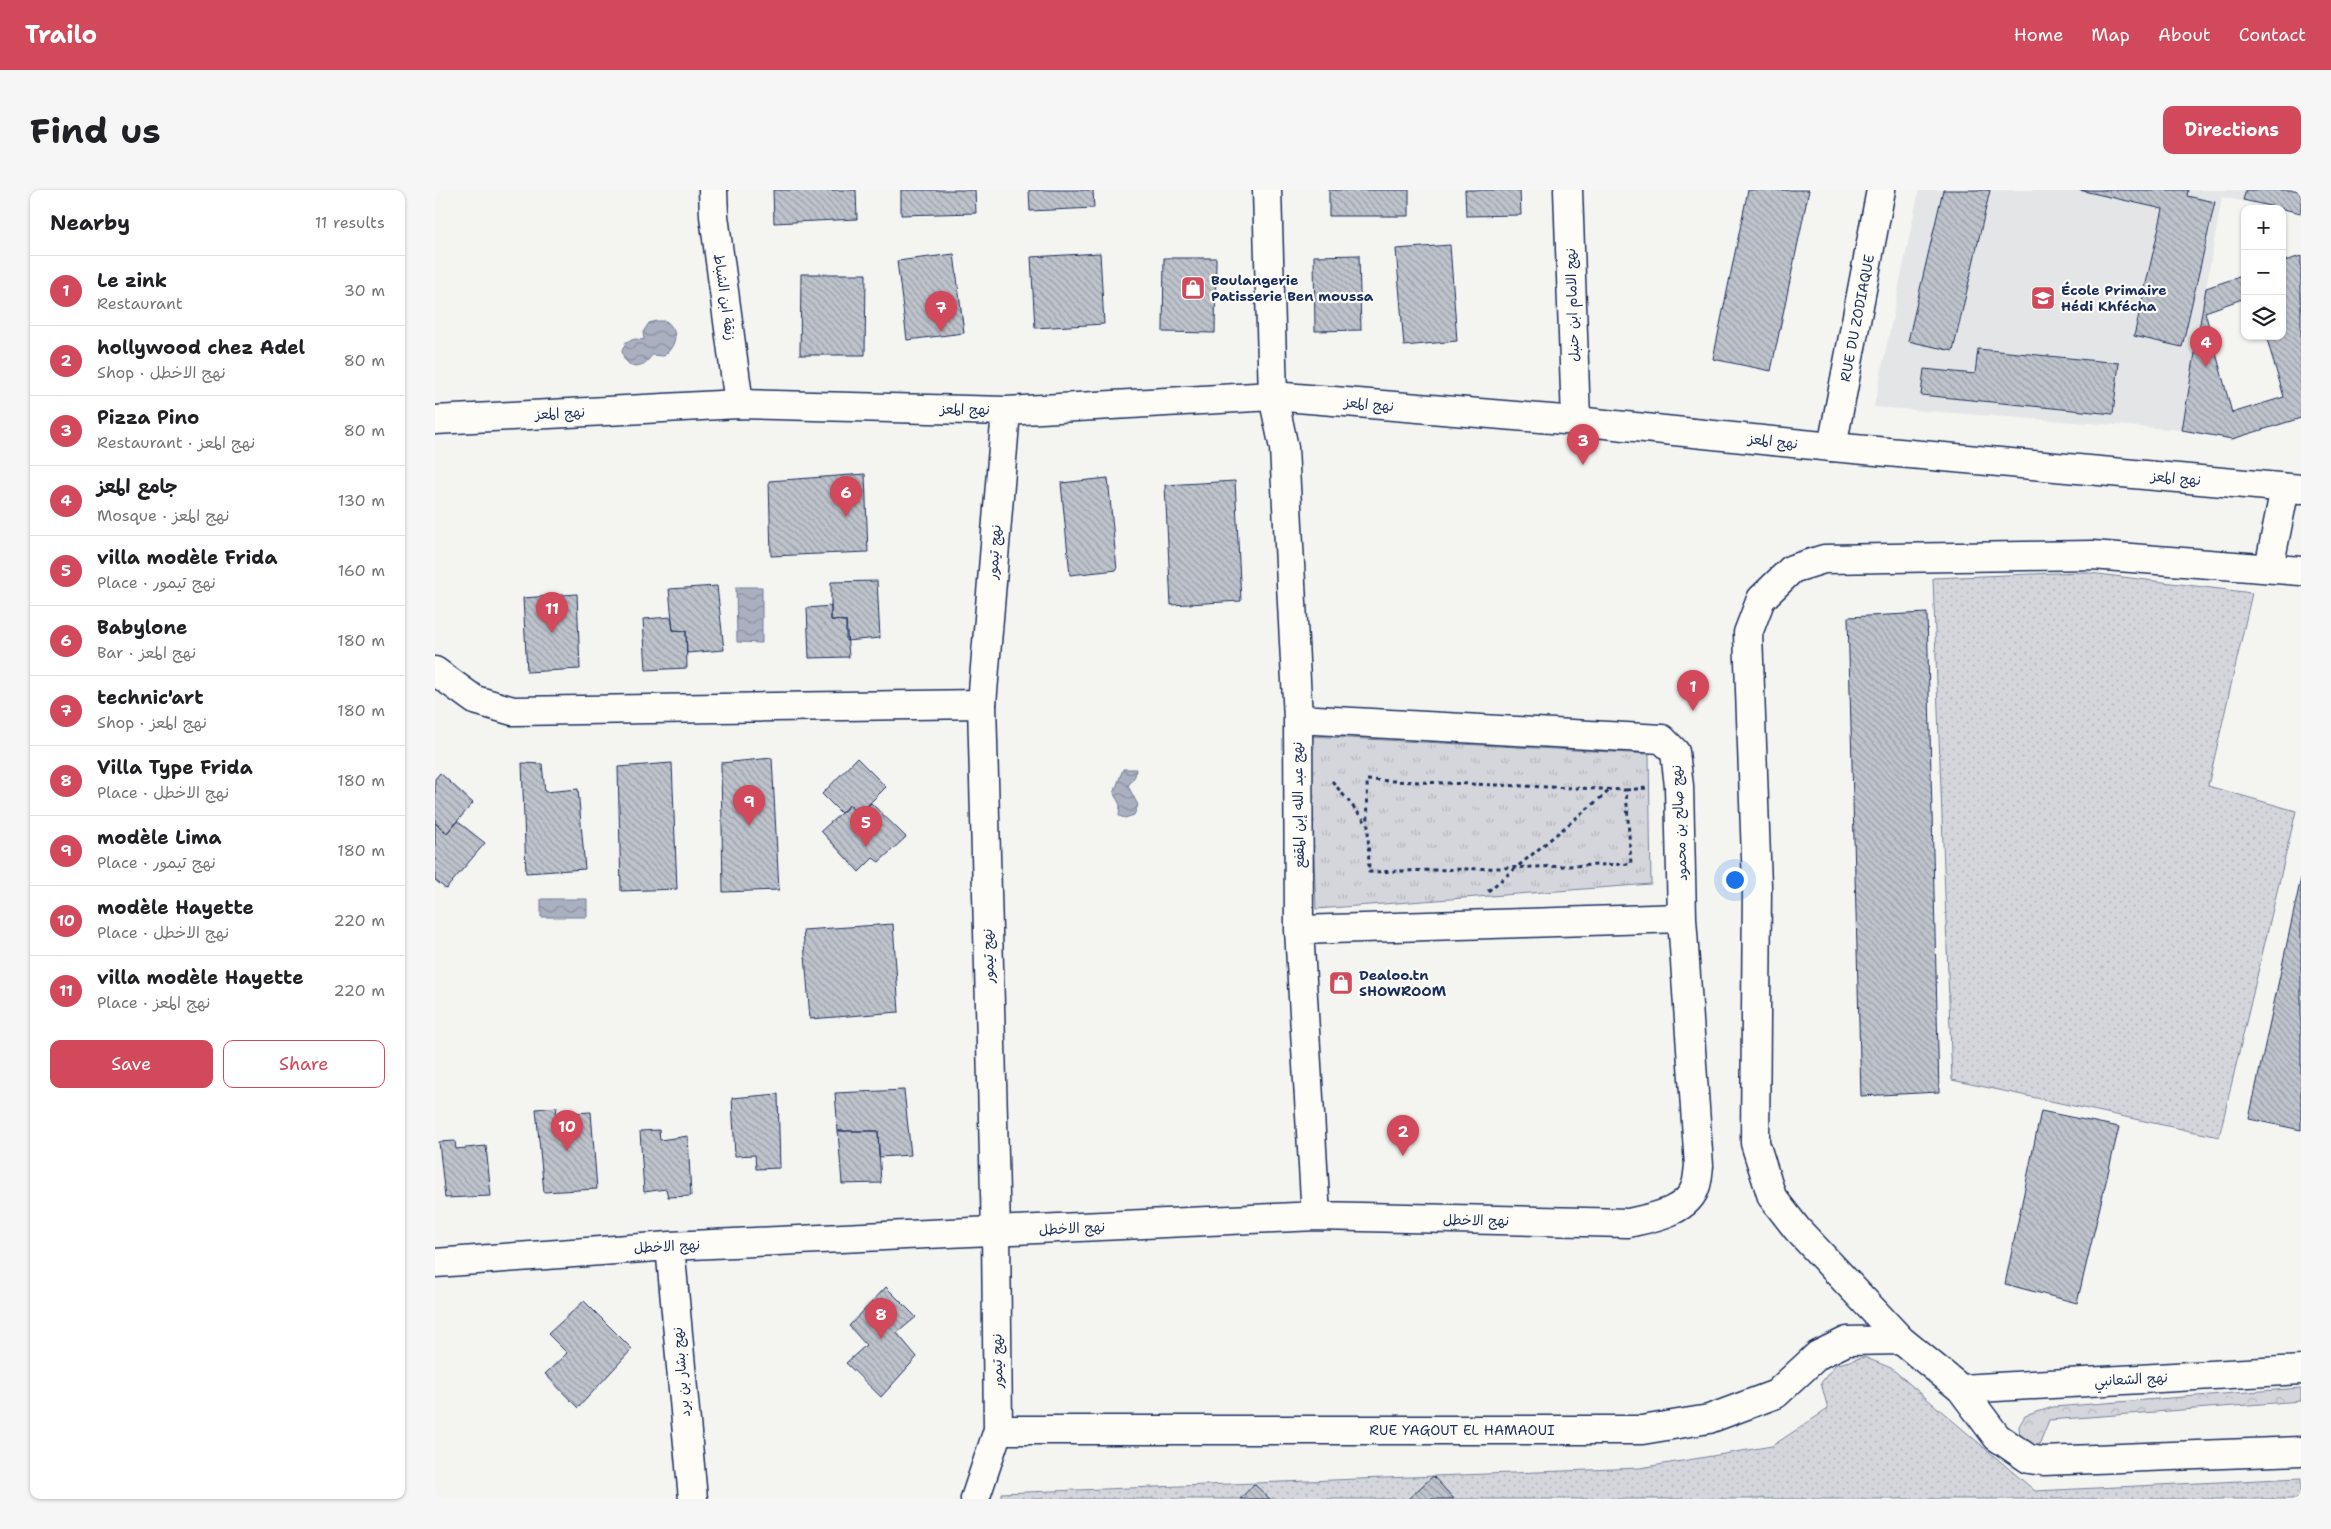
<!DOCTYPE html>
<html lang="en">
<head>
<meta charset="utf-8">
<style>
	body { margin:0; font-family:"Shantell Sans","Playpen Sans Arabic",sans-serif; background:#f6f6f6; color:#202124 }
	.controls { position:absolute; right:15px; top:15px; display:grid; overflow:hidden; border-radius:10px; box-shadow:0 1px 4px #0004 }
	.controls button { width:45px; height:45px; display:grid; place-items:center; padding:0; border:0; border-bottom:1px solid #e0e0e0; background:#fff; color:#202124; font:25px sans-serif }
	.you { position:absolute; left:1299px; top:689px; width:18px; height:18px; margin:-12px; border:4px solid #fff; border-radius:50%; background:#1a73e8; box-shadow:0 0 0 8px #1a73e833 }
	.badge { display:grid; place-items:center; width:32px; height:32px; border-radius:50%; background:#d1495b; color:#fff; font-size:16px; font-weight:700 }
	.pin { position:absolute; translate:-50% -41px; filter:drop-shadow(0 1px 2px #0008) }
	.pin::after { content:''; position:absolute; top:26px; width:18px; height:15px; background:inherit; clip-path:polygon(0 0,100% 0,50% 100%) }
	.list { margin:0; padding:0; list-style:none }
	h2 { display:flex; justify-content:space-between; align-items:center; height:65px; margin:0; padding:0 20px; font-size:21px }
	h2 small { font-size:16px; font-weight:400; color:#757577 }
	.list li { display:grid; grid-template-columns:32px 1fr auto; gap:15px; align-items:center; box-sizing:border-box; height:70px; padding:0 20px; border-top:1px solid #e0e0e0 }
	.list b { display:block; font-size:19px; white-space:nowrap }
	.list p { margin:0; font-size:16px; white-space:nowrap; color:#757577 }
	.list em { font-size:16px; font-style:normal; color:#757577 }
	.actions { display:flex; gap:10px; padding:15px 20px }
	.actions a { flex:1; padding:11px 0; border:1px solid #d1495b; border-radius:10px; text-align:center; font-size:18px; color:#d1495b }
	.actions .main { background:#d1495b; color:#fff }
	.icon { flex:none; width:28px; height:28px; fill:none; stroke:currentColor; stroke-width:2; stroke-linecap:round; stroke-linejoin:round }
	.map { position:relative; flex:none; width:1866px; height:1309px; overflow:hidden; border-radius:10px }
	header { display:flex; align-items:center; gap:30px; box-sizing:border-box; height:70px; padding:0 25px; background:#d1495b; color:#fff }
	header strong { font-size:24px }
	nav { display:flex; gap:28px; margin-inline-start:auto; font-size:18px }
	.intro { display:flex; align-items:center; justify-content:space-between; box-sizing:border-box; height:120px; padding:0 30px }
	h1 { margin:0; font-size:35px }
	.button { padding:12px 22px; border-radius:10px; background:#d1495b; color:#fff; font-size:18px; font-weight:700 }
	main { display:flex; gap:30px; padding:0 30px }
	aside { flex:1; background:#fff; border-radius:10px; box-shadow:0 1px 4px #0004 }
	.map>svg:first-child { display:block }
</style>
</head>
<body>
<header>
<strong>Trailo</strong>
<nav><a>Home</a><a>Map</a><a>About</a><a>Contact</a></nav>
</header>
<div class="intro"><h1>Find us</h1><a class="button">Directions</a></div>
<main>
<aside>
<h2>Nearby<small>11 results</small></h2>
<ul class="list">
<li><span class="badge">1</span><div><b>Le zink</b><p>Restaurant</p></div><em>30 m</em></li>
<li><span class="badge">2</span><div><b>hollywood chez Adel</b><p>Shop · نهج الاخطل</p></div><em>80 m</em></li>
<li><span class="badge">3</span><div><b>Pizza Pino</b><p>Restaurant · نهج المعز</p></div><em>80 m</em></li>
<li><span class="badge">4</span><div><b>جامع المعز</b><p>Mosque · نهج المعز</p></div><em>130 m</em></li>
<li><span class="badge">5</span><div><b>villa modèle Frida</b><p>Place · نهج تيمور</p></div><em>160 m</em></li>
<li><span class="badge">6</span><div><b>Babylone</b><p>Bar · نهج المعز</p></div><em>180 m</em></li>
<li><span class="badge">7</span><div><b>technic'art</b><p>Shop · نهج المعز</p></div><em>180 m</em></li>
<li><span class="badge">8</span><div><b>Villa Type Frida</b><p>Place · نهج الاخطل</p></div><em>180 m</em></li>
<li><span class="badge">9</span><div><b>modèle Lima</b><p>Place · نهج تيمور</p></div><em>180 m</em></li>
<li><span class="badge">10</span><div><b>modèle Hayette</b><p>Place · نهج الاخطل</p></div><em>220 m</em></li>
<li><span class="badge">11</span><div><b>villa modèle Hayette</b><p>Place · نهج المعز</p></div><em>220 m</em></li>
</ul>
<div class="actions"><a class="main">Save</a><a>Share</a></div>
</aside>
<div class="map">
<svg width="1866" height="1309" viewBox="0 0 1866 1309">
	<defs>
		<pattern id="grass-tufts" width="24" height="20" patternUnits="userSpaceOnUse" patternTransform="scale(1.25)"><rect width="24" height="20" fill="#d4d6db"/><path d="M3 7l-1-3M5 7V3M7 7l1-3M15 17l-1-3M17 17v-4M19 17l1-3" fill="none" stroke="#b5b8be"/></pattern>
		<pattern id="forest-crowns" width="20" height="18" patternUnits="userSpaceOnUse" patternTransform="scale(1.25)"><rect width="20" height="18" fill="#d4d6db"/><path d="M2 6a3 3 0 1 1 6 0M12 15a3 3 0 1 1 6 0" fill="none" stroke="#b5b8be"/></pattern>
		<pattern id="park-dots" width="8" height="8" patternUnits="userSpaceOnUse" patternTransform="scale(1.25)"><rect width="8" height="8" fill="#d4d6db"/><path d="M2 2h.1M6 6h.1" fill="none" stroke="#b5b8be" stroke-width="1.8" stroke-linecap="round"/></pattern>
		<pattern id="water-waves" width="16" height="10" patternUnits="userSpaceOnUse" patternTransform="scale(1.25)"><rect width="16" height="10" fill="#aab0bf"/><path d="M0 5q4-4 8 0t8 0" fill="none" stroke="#8a909e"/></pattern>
		<pattern id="building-back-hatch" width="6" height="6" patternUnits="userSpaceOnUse" patternTransform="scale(1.25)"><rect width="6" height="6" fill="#bfc3cc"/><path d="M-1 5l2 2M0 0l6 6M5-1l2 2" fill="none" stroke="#9a9fa9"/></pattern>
	</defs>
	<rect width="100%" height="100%" fill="#f4f4f1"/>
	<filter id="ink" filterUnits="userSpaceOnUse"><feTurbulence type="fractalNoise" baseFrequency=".02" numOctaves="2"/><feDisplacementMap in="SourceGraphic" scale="10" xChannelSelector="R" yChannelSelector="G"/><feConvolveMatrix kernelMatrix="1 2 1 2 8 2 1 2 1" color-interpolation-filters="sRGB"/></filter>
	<g filter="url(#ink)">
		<!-- built -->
		<path fill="#e4e5e6" d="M1484,0H1866V23L1787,7L1771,98L1770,122L1747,240L1439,217Z"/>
		<!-- grass -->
		<path fill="url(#grass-tufts)" stroke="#78829c" d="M874,546L1214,564L1216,694L881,719Z"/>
		<!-- forest -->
		<path fill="url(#forest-crowns)" stroke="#78829c" d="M1866,1198V1211L1614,1230L1602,1260L1585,1248L1584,1236L1590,1226L1618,1217Z"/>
		<!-- park -->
		<path fill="url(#park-dots)" stroke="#78829c" d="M1647,382L1817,403L1773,596L1861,621L1784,947L1517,890L1498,388Z
			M1429,1167L1456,1178L1600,1301L1866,1288V1309H566V1303L1205,1278L1337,1256L1393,1219L1386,1193L1400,1175Z"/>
		<!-- water -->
		<path fill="url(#water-waves)" stroke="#717c98" d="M221,131H231C245,142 241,155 229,166L217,165C211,174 207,176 196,176L189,169L187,161L191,152L200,149L209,150L208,142L214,133Z
			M301,397H327V453L302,452Z
			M688,579H701L700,586L693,596L703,615L699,625L690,628L684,626L685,615L679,603Z
			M106,709H152V727H106Z"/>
		<!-- building -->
		<path fill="url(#building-back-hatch)" stroke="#1b2f5e" d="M338,0H421L422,29L339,33Z
			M466,0H540L541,23L466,25Z
			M594,0H658L659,18L595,21Z
			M894,0H974V26H894Z
			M1030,0H1085L1086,25L1031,26Z
			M1313,0H1374L1336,181L1278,169Z
			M1508,0H1555L1518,161L1473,151Z
			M1644,0H1753L1752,6L1780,12L1747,157L1699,146L1728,19Z
			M1811,0H1866V23L1808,10Z
			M1015,55L1022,151L969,156L961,59Z
			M665,63L669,134L600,138L596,67Z
			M519,64L529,143L472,150L462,71Z
			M924,65L926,140L880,141L879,66Z
			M1866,66V228L1797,249L1747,240L1771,98L1810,85V108L1770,122L1797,223L1849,207L1831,146H1847V72Z
			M729,68H781L780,143L728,142Z
			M366,84H431L430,165H365Z
			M1543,159L1684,173L1678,224L1486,205L1489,179L1540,184Z
			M430,284L433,362L336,366L334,291Z
			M673,288L682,380L635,385L626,293Z
			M800,291L806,411L736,415L730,295Z
			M442,391L445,448L411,451V431L396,430V392Z
			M282,396L289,460L252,463L251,441L238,440L234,399Z
			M142,404L145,479L92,482L88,408Z
			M396,416V430L411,431L414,467L374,468L372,418Z
			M1492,423L1504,902L1426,906L1413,427Z
			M236,427L238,440L251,441L252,478L211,480L208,429Z
			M337,568L344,700L288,702L286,573Z
			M422,568L451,597L423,625L415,615L406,623L387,604Z
			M87,573L107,574L110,602L143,599L150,679L91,683Z
			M237,573L242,699L186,701L183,577Z
			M5,583L38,613L12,643L0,633V589Z
			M436,613L471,647L444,672L438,668L424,682L386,641L415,615L423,625Z
			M22,631L50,653L11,699L0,690V633L12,643Z
			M1866,688V940L1814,929Z
			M458,734L464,822L375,829L368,740Z
			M469,900L476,965L444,967L443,941H403L400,903Z
			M343,904L345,978L321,979L320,965L300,966L297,908Z
			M122,917L121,924L156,922L162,999L109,1002L101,919Z
			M1606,921L1684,937L1642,1113L1570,1094Z
			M224,940L225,950L253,946L256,1006L233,1007L231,999L209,1002L205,941Z
			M403,941H443L446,993L407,994Z
			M20,951L21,959L51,956L56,1006L10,1008L4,952Z
			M451,1097L481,1127L462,1143L482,1167L446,1207L411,1173L431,1155L414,1136Z
			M149,1111L197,1159L143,1218L110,1184L132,1163L113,1144Z
			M998,1286L1019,1309H973Z
			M819,1294L835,1309H805Z"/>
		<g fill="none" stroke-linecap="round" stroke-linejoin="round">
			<defs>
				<path id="street" d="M278,0L279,26L304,214
					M832,0L838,206L849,258L863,529L864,740L881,1026
					M1133,0L1141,231
					M1397,257L1446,0
					M1834,378L1850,298
					M1866,381L1657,365L1389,369L1357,379L1326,409L1313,443L1322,696L1320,953L1337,1007L1362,1039L1466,1150L1526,1199L1562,1247L1594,1269L1608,1271L1866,1261
					M0,481L40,510L78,521L547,514
					M864,740L1247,728
					M235,1056L258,1309
					M0,1073L235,1056L881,1026L1193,1033C1216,1028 1254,1022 1261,995C1263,989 1263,982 1264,976L1247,728L1244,596L1240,562L1227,549L863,529
					M1526,1199L1866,1180
					M563,1240H1207L1274,1229L1341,1204L1383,1165L1412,1151L1466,1150"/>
				<path id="secondary" d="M0,230L304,214L571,221L838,206L1141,231L1397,257L1866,299
					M540,1309L563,1240L561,1042L547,514L571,221"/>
			</defs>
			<!-- street casing -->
			<use href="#street" stroke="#1b2f5e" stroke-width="31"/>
			<!-- secondary casing -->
			<use href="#secondary" stroke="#1b2f5e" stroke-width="31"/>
			<!-- path -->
			<path stroke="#1b2f5e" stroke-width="3" stroke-dasharray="4 4" stroke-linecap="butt" d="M932,590L1191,600L1196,674L934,682Z
				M897,591L933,635
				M1191,600L1212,598
				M1053,701L1175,600"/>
			<!-- street -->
			<use href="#street" stroke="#fdfcf7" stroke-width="28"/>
			<!-- secondary -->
			<use href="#secondary" stroke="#fdfcf7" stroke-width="28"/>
		</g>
	</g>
	<!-- icons -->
	<defs>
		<symbol id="shop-square" viewBox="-11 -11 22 22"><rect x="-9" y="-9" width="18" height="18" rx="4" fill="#d1495b" stroke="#fdfcf7"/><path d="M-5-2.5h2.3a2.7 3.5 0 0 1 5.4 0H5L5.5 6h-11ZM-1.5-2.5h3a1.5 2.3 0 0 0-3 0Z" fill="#fff"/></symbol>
		<symbol id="school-square" viewBox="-11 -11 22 22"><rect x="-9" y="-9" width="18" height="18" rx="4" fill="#d1495b" stroke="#fdfcf7"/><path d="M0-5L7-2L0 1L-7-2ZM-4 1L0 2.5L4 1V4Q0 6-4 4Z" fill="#fff"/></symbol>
	</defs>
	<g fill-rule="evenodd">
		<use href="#shop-square" x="744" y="84" width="28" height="28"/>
		<use href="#school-square" x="1594" y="94" width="28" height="28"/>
		<use href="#shop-square" x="892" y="779" width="28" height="28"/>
	</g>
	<g text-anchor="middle" stroke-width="4.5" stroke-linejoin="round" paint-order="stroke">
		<!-- poi labels -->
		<g font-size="14" font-weight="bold" fill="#1b2f5e" stroke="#fdfcf7" text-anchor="start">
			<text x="776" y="95">Boulangerie<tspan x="776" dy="16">Patisserie Ben moussa</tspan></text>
			<text x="1626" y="105">École Primaire<tspan x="1626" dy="16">Hédi Khfécha</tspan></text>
			<text x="924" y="790">Dealoo.tn<tspan x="924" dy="16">SHOWROOM</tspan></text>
		</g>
		<!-- street labels -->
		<g font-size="14" fill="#1b2f5e" stroke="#fdfcf7">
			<text transform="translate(290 107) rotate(82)" y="5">زنقة ابن الشباط</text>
			<text transform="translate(1137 115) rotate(-92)" y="5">نهج الامام ابن حنبل</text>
			<text transform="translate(1422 128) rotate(-79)" y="5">RUE DU ZODIAQUE</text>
			<text transform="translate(934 214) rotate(5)" y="5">نهج المعز</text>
			<text transform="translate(530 219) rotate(1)" y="5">نهج المعز</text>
			<text transform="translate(125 223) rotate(-3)" y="5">نهج المعز</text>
			<text transform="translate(1338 251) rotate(6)" y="5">نهج المعز</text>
			<text transform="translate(1741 288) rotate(5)" y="5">نهج المعز</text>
			<text transform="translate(559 362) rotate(-86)" y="5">نهج تيمور</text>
			<text transform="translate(863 615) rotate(-91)" y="5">نهج عبد الله إبن المقفع</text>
			<text transform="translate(1244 633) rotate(-93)" y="5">نهج صالح بن محمود</text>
			<text transform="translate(553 766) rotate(-92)" y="5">نهج تيمور</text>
			<text transform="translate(1041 1030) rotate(1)" y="5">نهج الاخطل</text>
			<text transform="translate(637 1038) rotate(-3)" y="5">نهج الاخطل</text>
			<text transform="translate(232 1056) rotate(-3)" y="5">نهج الاخطل</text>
			<text transform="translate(562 1171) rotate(-91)" y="5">نهج تيمور</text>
			<text transform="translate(246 1182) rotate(-95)" y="5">نهج بشار بن برد</text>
			<text transform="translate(1696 1189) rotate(-3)" y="5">نهج الشعانبي</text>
			<text x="1027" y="1245">RUE YAGOUT EL HAMAOUI</text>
		</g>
	</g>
</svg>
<div class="controls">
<button>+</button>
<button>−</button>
<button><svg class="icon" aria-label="layers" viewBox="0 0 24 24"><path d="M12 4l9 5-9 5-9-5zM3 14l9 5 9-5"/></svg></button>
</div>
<div class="you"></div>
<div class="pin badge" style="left:1258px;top:521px">1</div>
<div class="pin badge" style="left:968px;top:966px">2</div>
<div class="pin badge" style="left:1148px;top:275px">3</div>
<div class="pin badge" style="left:1771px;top:177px">4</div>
<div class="pin badge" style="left:431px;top:657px">5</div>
<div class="pin badge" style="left:411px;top:327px">6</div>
<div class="pin badge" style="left:506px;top:142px">7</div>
<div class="pin badge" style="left:446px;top:1149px">8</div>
<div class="pin badge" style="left:314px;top:636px">9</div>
<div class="pin badge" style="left:132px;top:961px">10</div>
<div class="pin badge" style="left:117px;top:443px">11</div>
</div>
</main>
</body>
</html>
